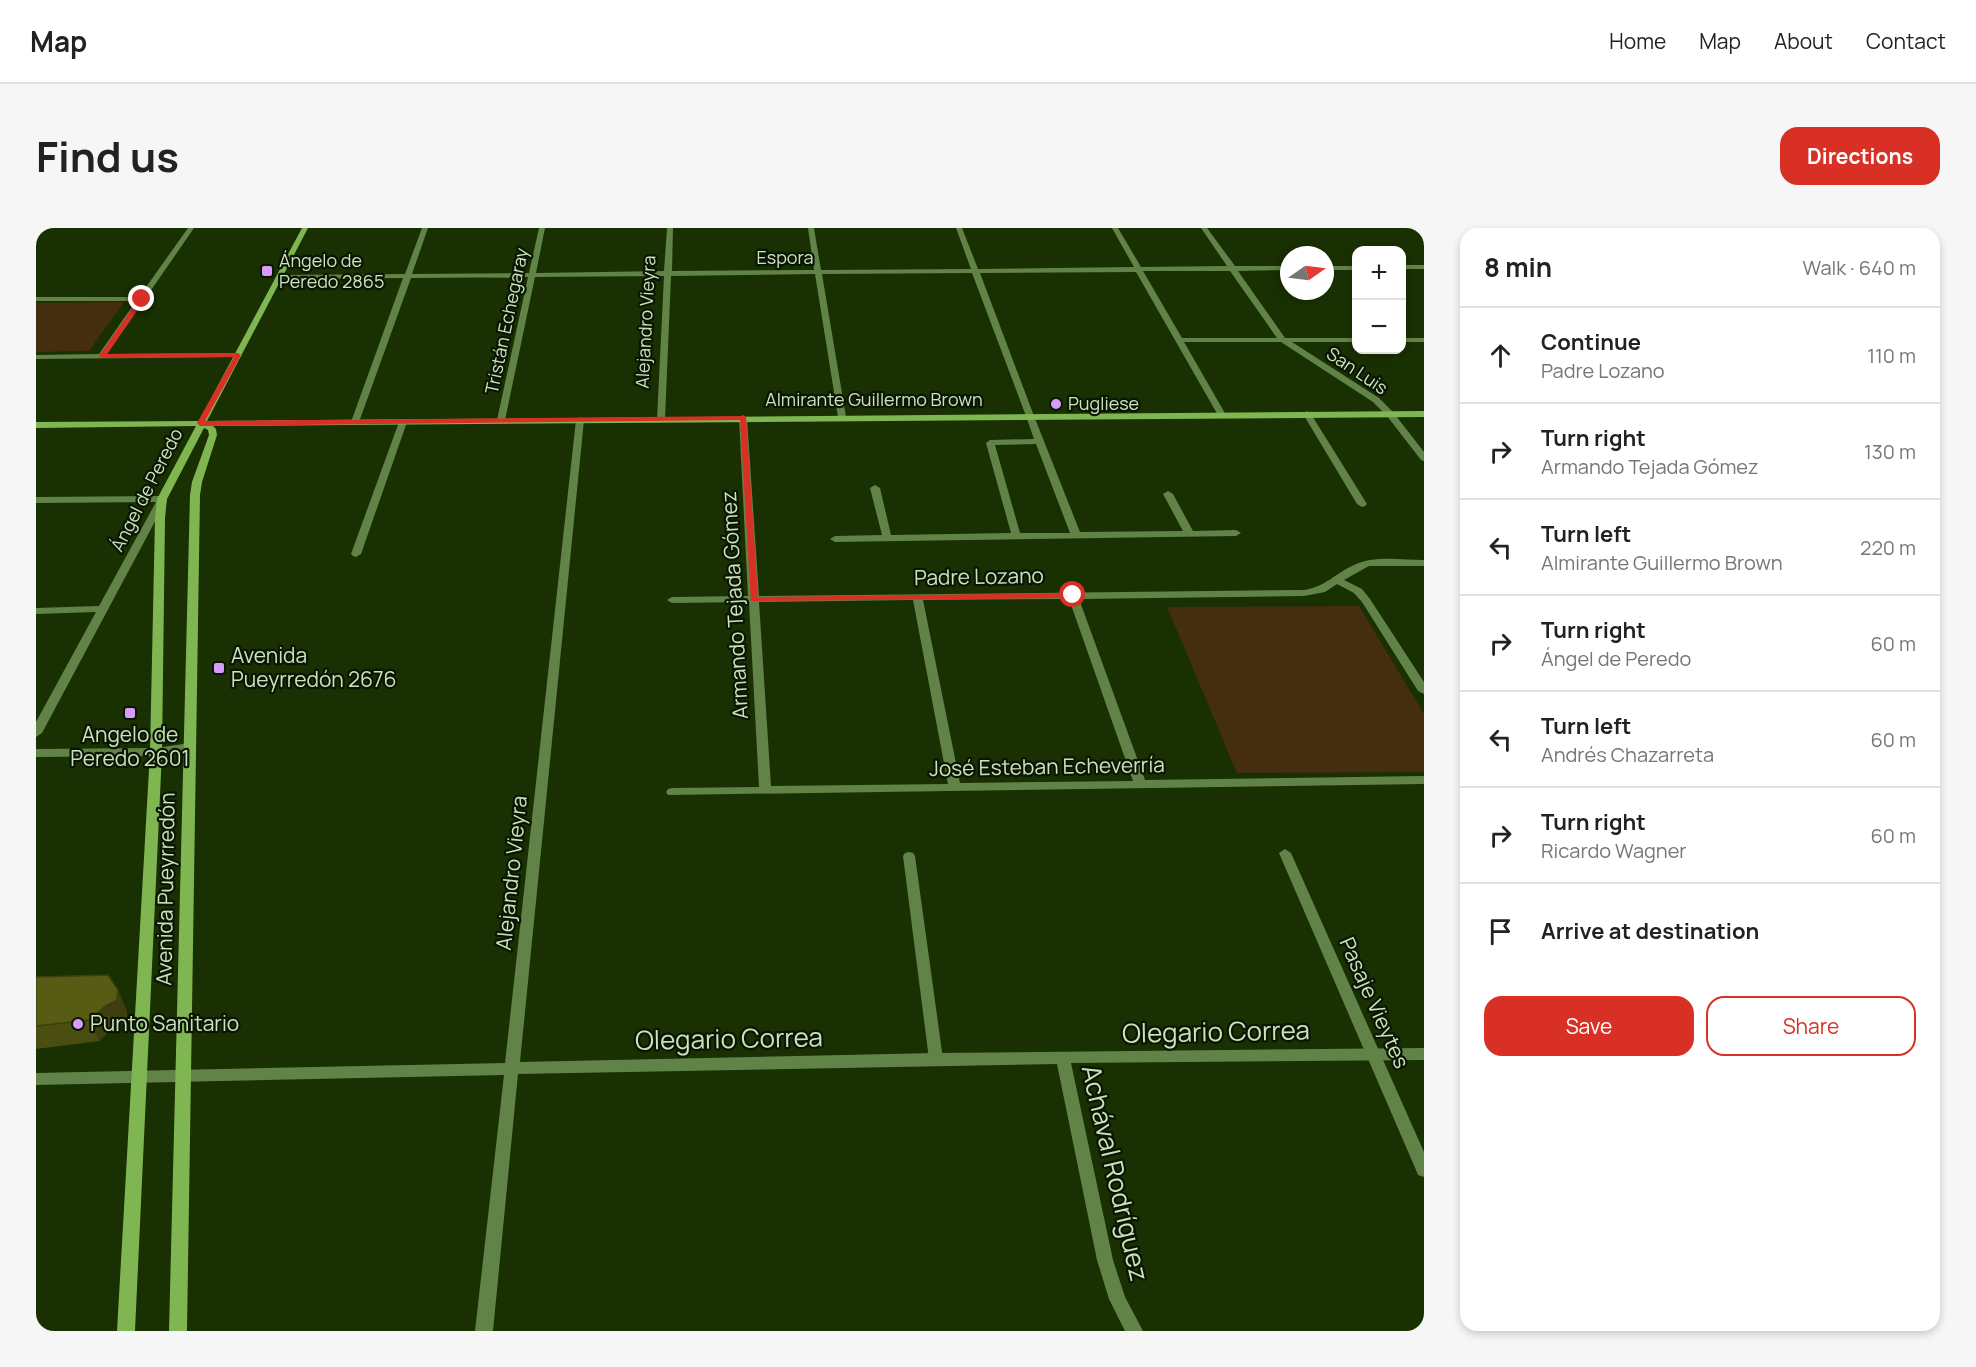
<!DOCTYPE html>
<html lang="en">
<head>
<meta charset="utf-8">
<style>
	body { margin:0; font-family:Manrope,sans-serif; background:#f6f6f6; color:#222 }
	.controls { position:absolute; right:18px; top:18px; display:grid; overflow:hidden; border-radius:12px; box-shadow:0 3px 9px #0003 }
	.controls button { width:54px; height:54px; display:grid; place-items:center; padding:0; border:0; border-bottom:2px solid #e0e0e0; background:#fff; color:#222; font:30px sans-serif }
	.compass { position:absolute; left:1244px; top:18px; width:54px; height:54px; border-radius:50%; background:#fff; box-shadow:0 3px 9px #0003; rotate:76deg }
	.stop { position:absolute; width:18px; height:18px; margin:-14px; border:4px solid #d93025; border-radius:50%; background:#fff }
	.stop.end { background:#d93025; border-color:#fff; box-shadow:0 2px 6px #0008 }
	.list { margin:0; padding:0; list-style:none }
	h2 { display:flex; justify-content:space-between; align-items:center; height:78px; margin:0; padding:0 24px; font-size:26px }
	h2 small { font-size:20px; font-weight:400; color:#767676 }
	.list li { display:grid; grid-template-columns:39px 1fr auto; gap:18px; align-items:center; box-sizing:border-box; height:96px; padding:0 24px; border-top:2px solid #e0e0e0 }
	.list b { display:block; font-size:22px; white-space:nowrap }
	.list p { margin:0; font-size:20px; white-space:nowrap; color:#767676 }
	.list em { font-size:20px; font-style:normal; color:#767676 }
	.actions { display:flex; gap:12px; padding:18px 24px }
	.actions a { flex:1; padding:14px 0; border:2px solid #d93025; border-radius:18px; text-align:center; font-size:21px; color:#d93025 }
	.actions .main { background:#d93025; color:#fff }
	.icon { flex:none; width:33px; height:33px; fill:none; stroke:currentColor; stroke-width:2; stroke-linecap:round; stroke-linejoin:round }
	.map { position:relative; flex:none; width:1388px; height:1103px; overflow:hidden; border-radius:18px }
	header { display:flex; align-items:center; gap:36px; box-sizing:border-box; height:84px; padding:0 30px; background:#fff; border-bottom:2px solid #e0e0e0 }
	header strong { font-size:28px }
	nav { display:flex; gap:33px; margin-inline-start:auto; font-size:21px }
	.intro { display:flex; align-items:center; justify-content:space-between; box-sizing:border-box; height:144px; padding:0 36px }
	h1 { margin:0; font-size:42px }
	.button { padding:15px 27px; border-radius:18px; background:#d93025; color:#fff; font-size:21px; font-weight:700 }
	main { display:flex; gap:36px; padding:0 36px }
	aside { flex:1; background:#fff; border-radius:18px; box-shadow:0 3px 9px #0003 }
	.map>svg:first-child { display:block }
</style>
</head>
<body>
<header>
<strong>Map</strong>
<nav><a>Home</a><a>Map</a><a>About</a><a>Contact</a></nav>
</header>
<div class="intro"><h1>Find us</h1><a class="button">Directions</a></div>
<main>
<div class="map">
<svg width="1388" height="1103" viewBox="0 0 1388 1103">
	<rect width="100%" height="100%" fill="#193002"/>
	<!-- green -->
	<path fill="#452e0f" d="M88,74L53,123L0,124V75Z
		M1323,378L1388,486V544L1201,545L1131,379Z"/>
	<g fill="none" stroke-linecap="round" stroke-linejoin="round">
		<!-- lane -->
		<path fill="#618347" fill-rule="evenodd" d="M1271,183L1275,186L1331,276L1329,278L1326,279L1321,276L1267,186Z
			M994,185L998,188L1044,304L1147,303L1127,266L1132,263L1137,266L1157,303L1200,302L1205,305L1200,308L799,314L794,311L799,308L846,307L834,260L839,257L844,260L855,307L975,305L950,215L954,212L998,211L990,188ZM1000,216L1034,305H984L959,217Z
			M1249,621L1255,625L1388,924V949L1382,947L1380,942L1243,625Z
			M873,624L877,625L879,628L907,831L905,835L900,837L895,835L893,831L867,628L869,625Z"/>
		<!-- street -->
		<path fill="#618347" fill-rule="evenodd" d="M0,0H4L0,3Z
			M152,0H158L71,126L202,125L206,127L205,129L0,131V127L63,126L100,73H0V69H103Z
			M386,0H392L376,46L493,45L503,0H509L500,45L628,43L631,0H637L636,43L778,42L772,0H778L785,42L935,41L920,0H926L942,41L1098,39L1076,0H1082L1105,39L1191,38L1165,0H1171L1199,38H1253V42L1202,43L1249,110H1320V114H1256L1343,170L1357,184L1388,224V233L1385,232L1351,188L1337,174L1245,114H1148L1190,187L1183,189L1100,44L944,45L998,188L994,191L990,188L936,45L786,46L810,189L806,192L802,189L779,46L635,48L629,191L625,194L621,191L628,48L499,49L469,192L465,195L461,192L492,49L375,50L323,194L316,196L315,194L367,50L245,51L241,49L245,47L369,46ZM1107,43H1194L1241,110H1146Z
			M1366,37H1388V41H1366Z
			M1289,38H1320V42H1289Z
			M1366,110H1388V114H1366Z
			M707,187L711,190L723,368L1268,362C1291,358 1298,346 1318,337C1338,327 1366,332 1388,332V338H1333L1308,352L1326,361L1334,371L1388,454V466L1382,463L1326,374L1318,365L1301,356L1289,364L1268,368L1043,371L1109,552L1388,548V556L632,567L630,564L632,561L636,560L723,559L713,374L636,375L631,372L636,369L712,368L703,190ZM1033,371L1097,553L924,555L887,372ZM877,372L912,556L735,558L723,374Z
			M544,189L548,192L484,834L900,825L1388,820V832L1035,835L1077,1032L1089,1069L1107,1103H1089L1073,1071L1061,1032L1021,836L482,846L457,1103H439L468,847L0,857V845L469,835L540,192Z
			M367,191L371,194L325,326L320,329L317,328L315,326L363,194Z
			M126,268L131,271L6,505L0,509V494L60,384L0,386V380L63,378L120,274L0,275V269Z
			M154,515L158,516L160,519L158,522L120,528L0,529V521L120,520Z"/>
		<!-- secondary -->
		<path fill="#7fb652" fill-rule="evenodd" d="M266,0H272L171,193L1388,183V189L177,198L180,201L181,207L166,254L164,267L151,1103H133L154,267L156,254L173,207L172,202L168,200L131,271L129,290L126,524L99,1103H81L114,524L119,290L121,271L160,198L0,200V194L163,193Z"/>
	</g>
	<!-- wall -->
	<path fill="#4b4e11" d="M0,749L91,783L90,794L78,799L63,813L0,821Z"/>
	<!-- shaded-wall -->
	<path fill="#3d400e" d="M82,762L91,783L90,794L78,799L63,813L54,792Z"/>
	<!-- building -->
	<path fill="#575b14" stroke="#3d400e" stroke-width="1.5" d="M72,747L82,762L81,772L69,778L54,792L0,798V749Z"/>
	<!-- route -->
	<path fill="#d93025" d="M104,69L109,71L71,126L202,125L205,127L169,193L710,188L722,369L1037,365L1041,367L1037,370L715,373L704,192L164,198L161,195L198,129L66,130L63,128Z"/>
	<!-- markers -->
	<g fill="#d79bf9" stroke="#091601" stroke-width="2">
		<rect x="225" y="37" width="12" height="12" rx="3"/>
		<circle cx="1020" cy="176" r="6"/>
		<rect x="177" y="434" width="12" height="12" rx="3"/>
		<rect x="88" y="479" width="12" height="12" rx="3"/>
		<circle cx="42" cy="796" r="6"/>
	</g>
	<g text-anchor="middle" stroke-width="4.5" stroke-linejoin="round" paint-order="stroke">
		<!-- far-street labels -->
		<g font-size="18" fill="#cde1c1" stroke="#091601">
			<text x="749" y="36">Espora</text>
			<text transform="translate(471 93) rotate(-78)" y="6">Tristán Echegaray</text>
			<text transform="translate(610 94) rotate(-87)" y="6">Alejandro Vieyra</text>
			<text transform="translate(1321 143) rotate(34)" y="6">San Luis</text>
			<text x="838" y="178">Almirante Guillermo Brown</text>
			<text transform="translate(111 262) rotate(-63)" y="6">Ángel de Peredo</text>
		</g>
		<!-- far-poi labels -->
		<g font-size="18" fill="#cde1c1" stroke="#091601" text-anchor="start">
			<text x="243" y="39">Ángelo de<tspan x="243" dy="21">Peredo 2865</tspan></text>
			<text x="1032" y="182">Pugliese</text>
		</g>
		<!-- street labels -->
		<g font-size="21" fill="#cde1c1" stroke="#091601">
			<text transform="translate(943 349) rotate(-1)" y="7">Padre Lozano</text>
			<text transform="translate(699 377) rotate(-93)" y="7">Armando Tejada Gómez</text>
			<text transform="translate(1011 539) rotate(-1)" y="7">José Esteban Echeverría</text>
			<text transform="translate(476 645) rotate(-84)" y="7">Alejandro Vieyra</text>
			<text transform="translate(130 661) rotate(-89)" y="7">Avenida Pueyrredón</text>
			<text transform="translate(1338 775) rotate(66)" y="7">Pasaje Vieytes</text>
		</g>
		<!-- poi labels -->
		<g font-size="21" fill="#cde1c1" stroke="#091601" text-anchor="start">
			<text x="195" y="435">Avenida<tspan x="195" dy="24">Pueyrredón 2676</tspan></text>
			<text x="94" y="514" text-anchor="middle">Angelo de<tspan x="94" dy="24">Peredo 2601</tspan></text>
			<text x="54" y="803">Punto Sanitario</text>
		</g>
		<!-- near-street labels -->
		<g font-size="26" fill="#cde1c1" stroke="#091601">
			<text transform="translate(1180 804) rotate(-1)" y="9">Olegario Correa</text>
			<text transform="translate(693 811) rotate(-1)" y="9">Olegario Correa</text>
			<text transform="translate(1079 945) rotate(77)" y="9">Achával Rodríguez</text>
		</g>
	</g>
</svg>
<div class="controls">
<button>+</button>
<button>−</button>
</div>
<svg class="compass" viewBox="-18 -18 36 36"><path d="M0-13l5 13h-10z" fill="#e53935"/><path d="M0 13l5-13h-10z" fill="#767676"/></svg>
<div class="stop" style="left:1037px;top:367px"></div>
<div class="stop end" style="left:106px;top:71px"></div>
</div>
<aside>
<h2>8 min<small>Walk · 640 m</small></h2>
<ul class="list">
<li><svg class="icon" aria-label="ahead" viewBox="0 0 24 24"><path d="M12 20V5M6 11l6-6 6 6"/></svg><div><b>Continue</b><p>Padre Lozano</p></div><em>110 m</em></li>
<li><svg class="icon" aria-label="right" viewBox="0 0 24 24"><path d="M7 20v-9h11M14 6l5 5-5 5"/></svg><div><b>Turn right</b><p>Armando Tejada Gómez</p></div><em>130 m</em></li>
<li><svg class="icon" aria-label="left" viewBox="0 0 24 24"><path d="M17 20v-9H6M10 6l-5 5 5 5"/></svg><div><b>Turn left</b><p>Almirante Guillermo Brown</p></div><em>220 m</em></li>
<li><svg class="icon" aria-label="right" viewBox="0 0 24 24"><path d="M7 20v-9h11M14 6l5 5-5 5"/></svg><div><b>Turn right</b><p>Ángel de Peredo</p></div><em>60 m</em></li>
<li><svg class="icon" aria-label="left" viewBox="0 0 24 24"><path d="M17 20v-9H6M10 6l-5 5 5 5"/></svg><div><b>Turn left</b><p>Andrés Chazarreta</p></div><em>60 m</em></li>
<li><svg class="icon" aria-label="right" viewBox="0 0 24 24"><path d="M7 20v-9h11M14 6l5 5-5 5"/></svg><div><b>Turn right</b><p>Ricardo Wagner</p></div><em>60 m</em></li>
<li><svg class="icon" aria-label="arrive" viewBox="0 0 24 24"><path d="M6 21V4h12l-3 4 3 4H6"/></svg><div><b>Arrive at destination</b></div></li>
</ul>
<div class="actions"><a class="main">Save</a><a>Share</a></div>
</aside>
</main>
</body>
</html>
